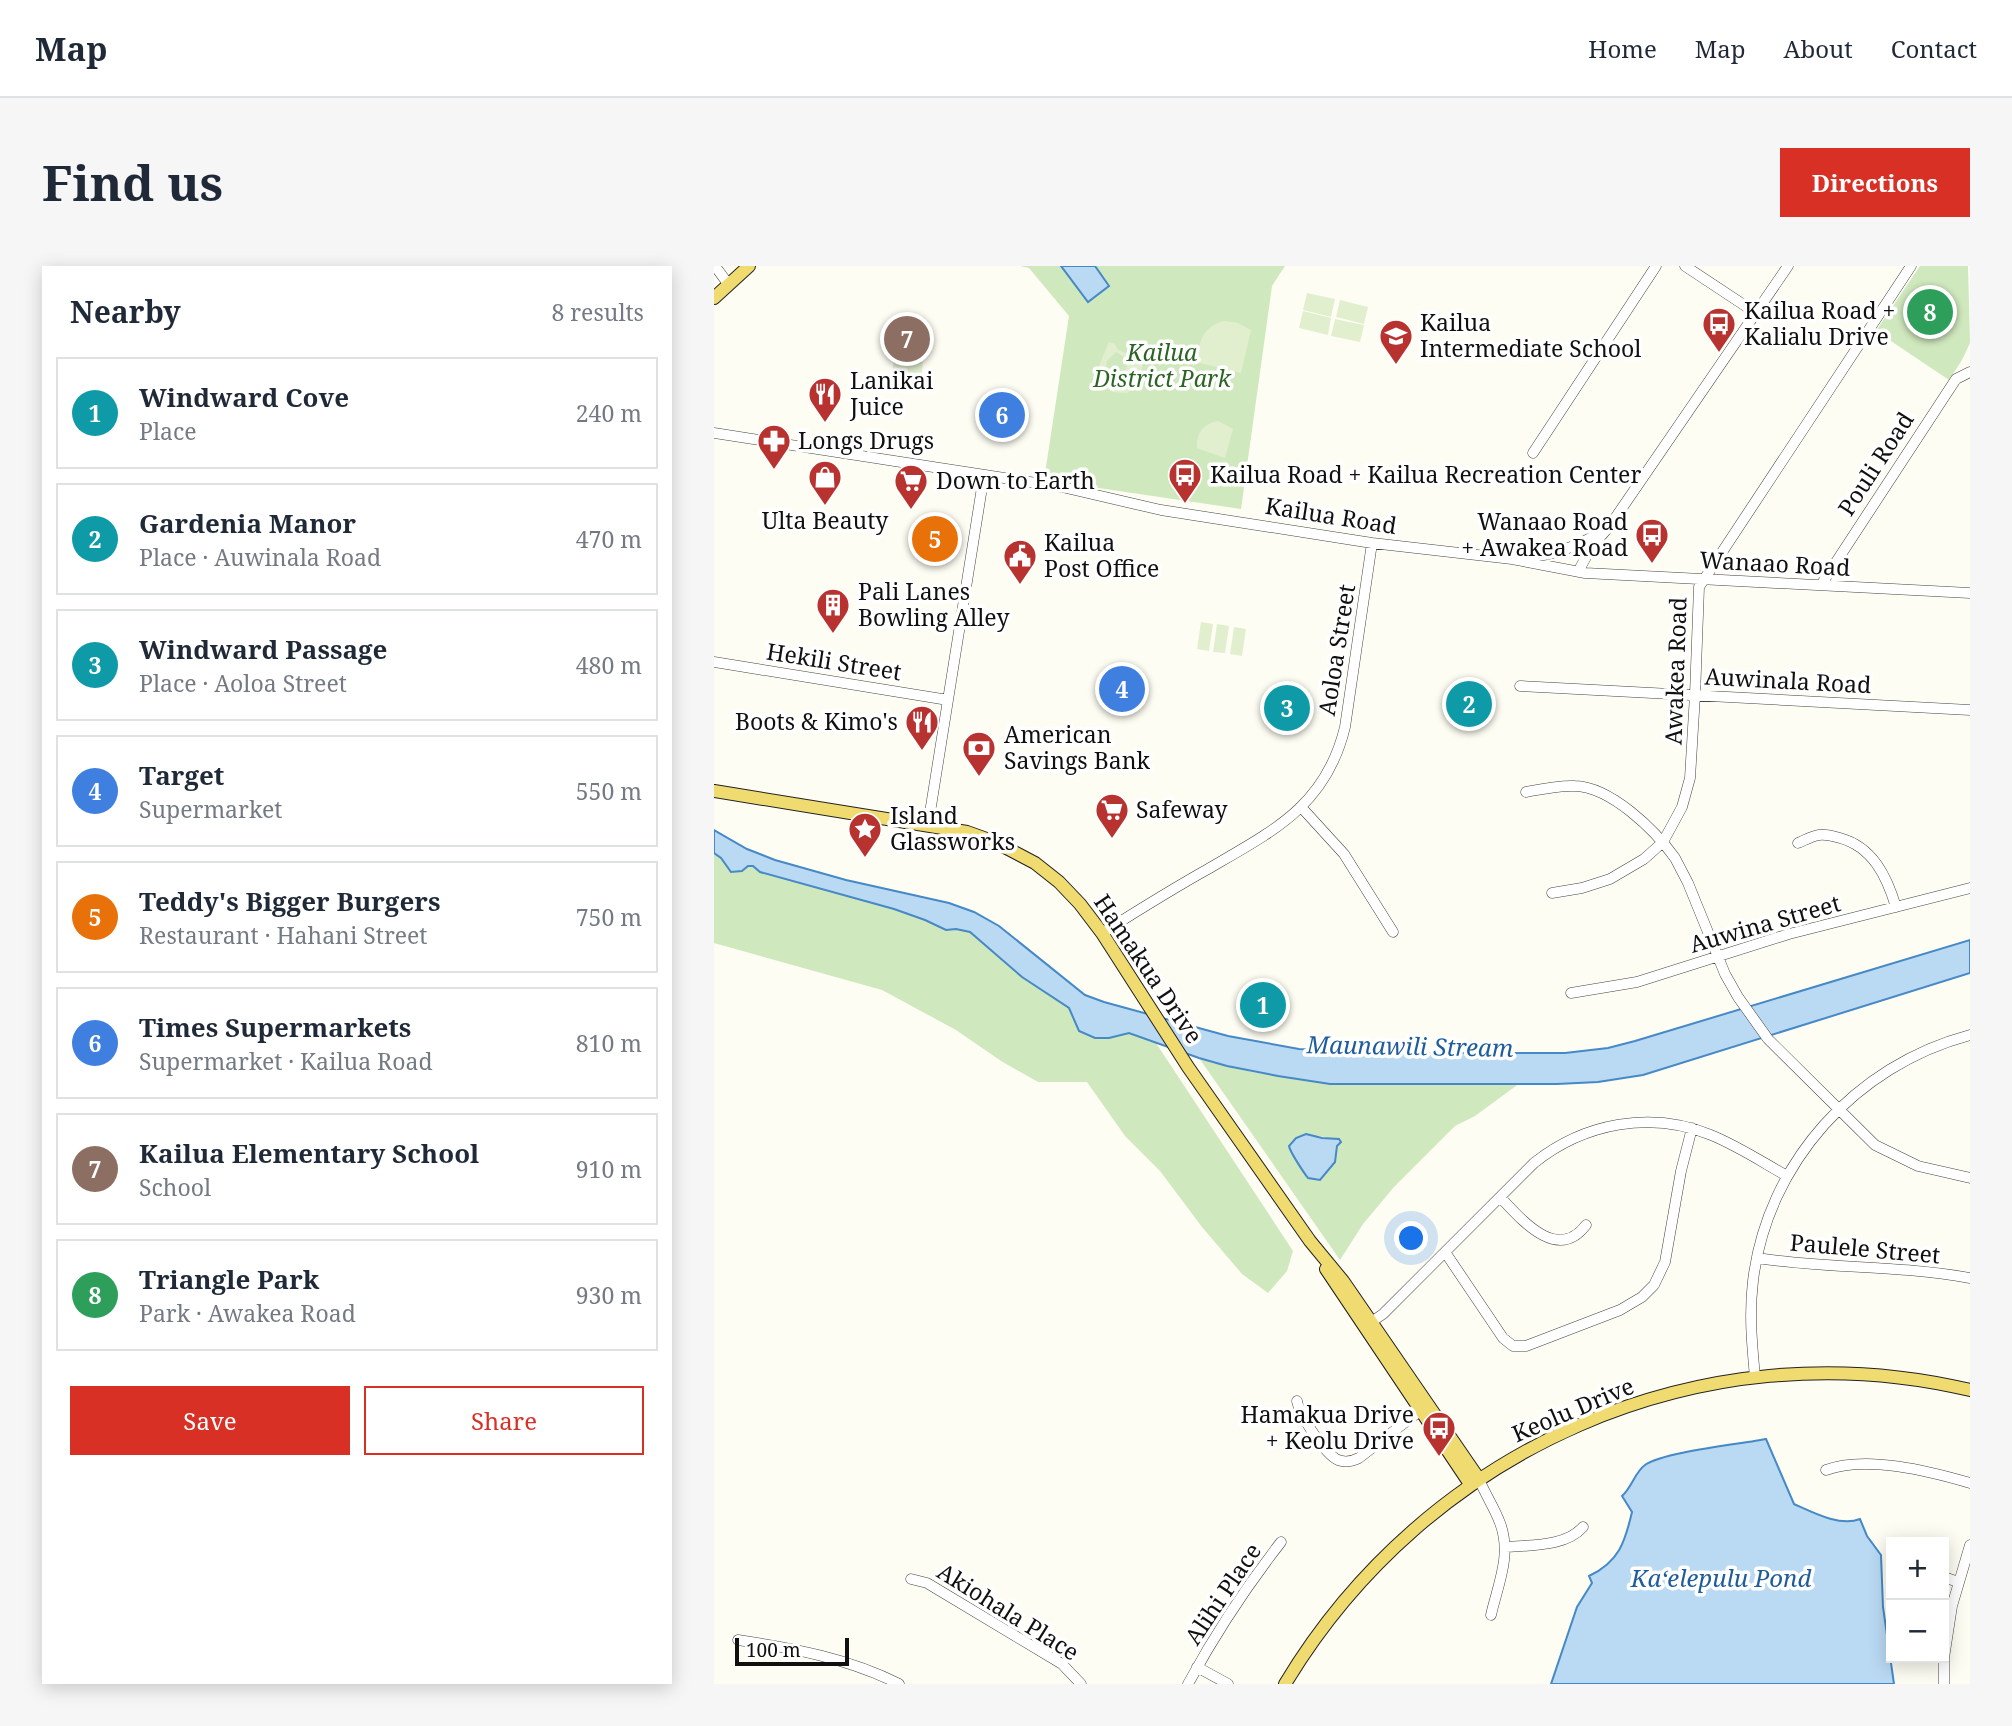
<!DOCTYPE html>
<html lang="en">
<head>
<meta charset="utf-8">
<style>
	body { margin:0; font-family:"Noto Serif",serif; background:#f6f6f7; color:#1f2937 }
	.controls { position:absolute; right:21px; bottom:21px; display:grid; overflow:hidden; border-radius:0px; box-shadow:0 4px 18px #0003 }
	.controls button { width:63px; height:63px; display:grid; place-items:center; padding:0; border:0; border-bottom:2px solid #e0e1e3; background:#fff; color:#1f2937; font:35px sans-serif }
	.scale { position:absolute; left:21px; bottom:18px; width:114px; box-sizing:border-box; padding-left:7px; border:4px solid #101010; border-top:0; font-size:19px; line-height:24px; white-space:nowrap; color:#101010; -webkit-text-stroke:5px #fff; paint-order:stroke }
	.you { position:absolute; left:698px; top:973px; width:24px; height:24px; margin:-18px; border:5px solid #fff; border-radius:50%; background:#1a73e8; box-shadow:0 0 0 10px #1a73e833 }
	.badge { display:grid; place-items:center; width:46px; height:46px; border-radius:50%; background:#d93025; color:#fff; font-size:23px; font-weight:700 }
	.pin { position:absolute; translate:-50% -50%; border:4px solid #fff; box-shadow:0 2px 7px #0006 }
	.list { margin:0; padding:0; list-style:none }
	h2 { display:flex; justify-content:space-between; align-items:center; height:91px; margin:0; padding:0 28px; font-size:30px }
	h2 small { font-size:23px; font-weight:400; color:#747a83 }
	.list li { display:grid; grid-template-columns:46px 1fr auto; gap:21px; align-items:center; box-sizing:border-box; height:112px; margin:0 14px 14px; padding:0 14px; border:2px solid #e0e1e3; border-radius:0px }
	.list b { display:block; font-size:26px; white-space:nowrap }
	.list p { margin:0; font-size:23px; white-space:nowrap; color:#747a83 }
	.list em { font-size:23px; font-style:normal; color:#747a83 }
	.actions { display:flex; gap:14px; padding:21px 28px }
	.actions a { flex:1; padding:16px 0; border:2px solid #d93025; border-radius:0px; text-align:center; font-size:24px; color:#d93025 }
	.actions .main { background:#d93025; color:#fff }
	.map { position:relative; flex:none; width:1256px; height:1418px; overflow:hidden; border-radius:0px }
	header { display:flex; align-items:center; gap:42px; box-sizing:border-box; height:98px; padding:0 35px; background:#fff; border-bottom:2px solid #e0e1e3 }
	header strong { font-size:33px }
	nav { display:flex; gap:38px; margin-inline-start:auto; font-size:24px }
	.intro { display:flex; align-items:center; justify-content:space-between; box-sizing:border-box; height:168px; padding:0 42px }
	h1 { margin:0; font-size:49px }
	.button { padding:18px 32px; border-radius:0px; background:#d93025; color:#fff; font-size:24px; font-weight:700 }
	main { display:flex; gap:42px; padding:0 42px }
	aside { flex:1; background:#fff; border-radius:0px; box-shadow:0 4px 18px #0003 }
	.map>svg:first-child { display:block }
</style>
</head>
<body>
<header>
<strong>Map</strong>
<nav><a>Home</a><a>Map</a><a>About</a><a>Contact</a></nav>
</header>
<div class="intro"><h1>Find us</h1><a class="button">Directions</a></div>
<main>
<aside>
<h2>Nearby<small>8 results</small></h2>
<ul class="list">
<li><span class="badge" style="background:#0f9aa8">1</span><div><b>Windward Cove</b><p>Place</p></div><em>240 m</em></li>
<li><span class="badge" style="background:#0f9aa8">2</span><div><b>Gardenia Manor</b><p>Place · Auwinala Road</p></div><em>470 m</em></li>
<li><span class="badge" style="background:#0f9aa8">3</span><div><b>Windward Passage</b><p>Place · Aoloa Street</p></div><em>480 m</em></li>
<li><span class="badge" style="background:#3f7fe0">4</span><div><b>Target</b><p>Supermarket</p></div><em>550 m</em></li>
<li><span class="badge" style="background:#e8710a">5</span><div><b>Teddy's Bigger Burgers</b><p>Restaurant · Hahani Street</p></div><em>750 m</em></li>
<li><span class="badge" style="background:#3f7fe0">6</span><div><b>Times Supermarkets</b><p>Supermarket · Kailua Road</p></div><em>810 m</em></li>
<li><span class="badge" style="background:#8d6e63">7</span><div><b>Kailua Elementary School</b><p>School</p></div><em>910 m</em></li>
<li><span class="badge" style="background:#2e9e5b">8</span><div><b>Triangle Park</b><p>Park · Awakea Road</p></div><em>930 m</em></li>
</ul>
<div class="actions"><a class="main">Save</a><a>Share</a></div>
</aside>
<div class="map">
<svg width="1256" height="1418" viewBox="0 0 1256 1418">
	<rect width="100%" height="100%" fill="#fefdf3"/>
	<!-- green -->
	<path fill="#d0e8be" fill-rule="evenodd" d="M306,0H571L558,20L527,243L330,214L355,50L315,2Z
		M1206,0H1254L1256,77L1248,94L1235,114L1162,65Z
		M0,587L7,592L17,606C26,608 30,600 39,600L180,643L211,654L232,664L242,663L256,666L308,711L355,742L363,762L391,773L415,767L442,777L579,985L573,1005L554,1027L528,1008L488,961L446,905L411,870L373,816H324L287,795L242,764L168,724L0,677Z
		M485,792L538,806L616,818L806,817L761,850L741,860L680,921L649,958L626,994ZM605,870L621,873C627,891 616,901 606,914L589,905L585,896L577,888V876L585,871Z"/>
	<!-- pitch -->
	<path fill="#e2efcf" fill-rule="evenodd" d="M593,27L621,33L617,51L589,44Z
		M626,34L654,41L650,58L622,51Z
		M589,45L617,52L614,69L585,62Z
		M621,53L650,59L646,76L617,70Z
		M510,55L524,57L537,64L527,107L486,97L484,94C484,75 490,60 510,55Z
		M395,76L401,78L403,83L428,95C430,108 424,120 413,127L398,126L380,112ZM402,86L412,92C415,100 412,107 405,110L399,109L392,101L393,95Z
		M180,92L209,96L207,114L178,109Z
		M504,155L519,163L511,192L483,182C482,167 489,158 504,155Z
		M487,356L499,358L495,385L483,383Z
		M503,358L515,360L511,387L499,386Z
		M520,361L532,363L528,390L516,388Z"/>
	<!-- water -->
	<path fill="#bad9f3" stroke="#4589c6" stroke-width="2" d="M347,0H381L395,20L374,36Z
		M0,564L33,583L61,594L132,614L235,637L260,646L285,660L371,729L390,736L514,770L585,783L652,787H851L894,782L921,775L1256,674V707L929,809L884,816L843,818H616L564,810L513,800L485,792L415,767L395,772H381L365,765L355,742L308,711L256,666L242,663L232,664L211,654L180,643L46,606L39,600H34L28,605L17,606L7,592L0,587Z
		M592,868L608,872L625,873L627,876L623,880L621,896L606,914L594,912C590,907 576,886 575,880L582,872Z
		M1052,1173L1080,1238C1098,1246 1126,1261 1146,1253L1153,1270L1167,1289L1169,1341L1180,1418H837L863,1341L878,1317L875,1310C905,1296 911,1276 918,1246L908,1230C918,1221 921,1206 931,1199C949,1186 1027,1178 1052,1173Z"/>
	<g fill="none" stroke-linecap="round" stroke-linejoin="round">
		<defs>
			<path id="minor" d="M1,0L15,19
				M971,0L1042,47
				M0,167L348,221L447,244L658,277L798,293L871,307L1256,327
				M819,187L942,0
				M811,292C837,289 863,281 885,267
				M865,304L878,280L895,261L1074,0
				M1107,319L1242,113L1256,106
				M0,396L234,434
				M806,420L1256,444
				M812,526C828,523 845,519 861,520C897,521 941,564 961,592L974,617L1011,708L1024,731L1054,773L1161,879L1204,900L1256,912
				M588,542L630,588L679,666
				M214,559L270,209
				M1084,577C1091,574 1098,570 1105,569C1112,568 1119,570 1126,572C1159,581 1173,611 1182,641
				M838,627L868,622L896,613L930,593L949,576L968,541L976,512L981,429L985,321L1197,0
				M388,667C423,645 458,623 494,603C559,565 612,540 631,461L658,277
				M857,727L923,716L1075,668L1256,622
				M786,931C807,953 843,997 872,959
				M731,986L789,1072L799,1080H812L906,1044L928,1031L940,1019L951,996L967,905L978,862
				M1043,992C1114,1003 1185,999 1256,1012
				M653,1059L669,1048L820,897C870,857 937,844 997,869C1024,880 1048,896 1073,910
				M1041,1111C1038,1079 1035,1048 1039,1015C1053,897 1142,799 1256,769
				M583,1135C586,1150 611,1188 624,1194C632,1197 639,1195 645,1192L711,1141
				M1112,1204C1152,1189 1215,1205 1256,1217
				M765,1213C771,1228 781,1243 786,1257C798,1289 784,1318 777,1349
				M791,1281C815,1279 852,1281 869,1261
				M1230,1311L1244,1316
				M197,1313L213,1317L348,1398L367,1418
				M24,1374C79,1382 136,1393 185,1418
				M1230,1392L1238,1340L1256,1279
				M483,1401L514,1418
				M474,1418C501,1368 532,1321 567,1276
				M1230,1418V1392"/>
			<path id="major" d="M0,32L35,0
				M0,525L253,566L281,576L321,597L345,616L366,638L388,667L474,801L596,975L629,1015L765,1213
				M612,1003L756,1218
				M571,1418C712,1183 987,1060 1256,1124"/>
		</defs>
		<!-- minor casing -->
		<use href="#minor" stroke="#434343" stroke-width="11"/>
		<!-- major casing -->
		<use href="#major" stroke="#212121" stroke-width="14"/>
		<!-- minor -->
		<use href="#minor" stroke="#fff" stroke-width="10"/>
		<!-- major -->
		<use href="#major" stroke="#f0db71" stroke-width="12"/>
	</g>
	<!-- icons -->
	<defs>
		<symbol id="bus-pin" viewBox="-11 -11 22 30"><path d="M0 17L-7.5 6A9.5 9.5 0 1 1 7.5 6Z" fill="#b8332f" stroke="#fff"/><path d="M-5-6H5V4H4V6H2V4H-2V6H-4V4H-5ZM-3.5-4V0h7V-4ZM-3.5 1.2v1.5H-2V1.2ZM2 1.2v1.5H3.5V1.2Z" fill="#fff"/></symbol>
		<symbol id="school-pin" viewBox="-11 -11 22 30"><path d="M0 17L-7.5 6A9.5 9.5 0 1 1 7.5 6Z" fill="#b8332f" stroke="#fff"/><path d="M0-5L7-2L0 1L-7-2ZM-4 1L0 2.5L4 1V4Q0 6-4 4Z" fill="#fff"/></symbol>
		<symbol id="restaurant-pin" viewBox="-11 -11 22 30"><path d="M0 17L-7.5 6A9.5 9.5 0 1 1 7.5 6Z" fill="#b8332f" stroke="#fff"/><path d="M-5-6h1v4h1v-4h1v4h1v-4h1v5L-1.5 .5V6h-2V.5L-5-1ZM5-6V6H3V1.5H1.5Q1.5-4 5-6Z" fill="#fff"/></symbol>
		<symbol id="pharmacy-pin" viewBox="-11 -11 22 30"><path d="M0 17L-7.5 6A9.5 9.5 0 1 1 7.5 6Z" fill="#b8332f" stroke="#fff"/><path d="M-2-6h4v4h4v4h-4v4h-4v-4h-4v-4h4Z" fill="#fff"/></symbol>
		<symbol id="shop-pin" viewBox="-11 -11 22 30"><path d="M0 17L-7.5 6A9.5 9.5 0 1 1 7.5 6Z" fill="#b8332f" stroke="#fff"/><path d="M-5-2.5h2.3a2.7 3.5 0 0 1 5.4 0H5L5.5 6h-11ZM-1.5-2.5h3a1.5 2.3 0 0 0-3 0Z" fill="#fff"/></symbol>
		<symbol id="supermarket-pin" viewBox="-11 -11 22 30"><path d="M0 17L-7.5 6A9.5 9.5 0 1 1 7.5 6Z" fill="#b8332f" stroke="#fff"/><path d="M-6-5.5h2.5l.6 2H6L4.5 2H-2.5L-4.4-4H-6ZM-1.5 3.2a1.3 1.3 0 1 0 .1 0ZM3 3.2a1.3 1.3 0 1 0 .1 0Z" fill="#fff"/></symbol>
		<symbol id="civic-pin" viewBox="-11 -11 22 30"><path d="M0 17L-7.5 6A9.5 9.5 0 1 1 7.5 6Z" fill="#b8332f" stroke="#fff"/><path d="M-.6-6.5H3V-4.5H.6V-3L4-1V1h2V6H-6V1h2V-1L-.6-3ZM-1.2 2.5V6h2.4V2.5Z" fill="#fff"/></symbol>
		<symbol id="building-pin" viewBox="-11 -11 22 30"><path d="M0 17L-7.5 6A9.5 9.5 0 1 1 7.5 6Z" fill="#b8332f" stroke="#fff"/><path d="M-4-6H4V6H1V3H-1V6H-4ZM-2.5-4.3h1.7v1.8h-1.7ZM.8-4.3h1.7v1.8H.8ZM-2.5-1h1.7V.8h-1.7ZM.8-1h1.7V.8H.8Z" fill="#fff"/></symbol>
		<symbol id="bank-pin" viewBox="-11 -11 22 30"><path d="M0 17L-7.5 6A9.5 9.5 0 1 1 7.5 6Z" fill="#b8332f" stroke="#fff"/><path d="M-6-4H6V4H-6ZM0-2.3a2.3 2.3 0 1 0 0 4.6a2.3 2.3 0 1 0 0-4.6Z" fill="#fff"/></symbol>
		<symbol id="sight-pin" viewBox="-11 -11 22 30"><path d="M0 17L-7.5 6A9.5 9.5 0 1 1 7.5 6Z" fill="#b8332f" stroke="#fff"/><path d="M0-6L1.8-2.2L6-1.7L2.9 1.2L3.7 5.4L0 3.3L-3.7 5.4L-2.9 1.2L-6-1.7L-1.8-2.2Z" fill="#fff"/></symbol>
	</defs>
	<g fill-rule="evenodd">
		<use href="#bus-pin" x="986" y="39" width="38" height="52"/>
		<use href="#school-pin" x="663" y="51" width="38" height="52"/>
		<use href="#restaurant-pin" x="92" y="109" width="38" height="52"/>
		<use href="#pharmacy-pin" x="41" y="156" width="38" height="52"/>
		<use href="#bus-pin" x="452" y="190" width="38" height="52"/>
		<use href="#shop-pin" x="92" y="192" width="38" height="52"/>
		<use href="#supermarket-pin" x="178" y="196" width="38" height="52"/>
		<use href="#bus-pin" x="919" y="250" width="38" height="52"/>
		<use href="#civic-pin" x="287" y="271" width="38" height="52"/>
		<use href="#building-pin" x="100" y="320" width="38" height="52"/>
		<use href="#restaurant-pin" x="189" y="437" width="38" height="52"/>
		<use href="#bank-pin" x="246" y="463" width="38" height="52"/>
		<use href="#supermarket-pin" x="379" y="525" width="38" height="52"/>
		<use href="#sight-pin" x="132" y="544" width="38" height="52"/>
		<use href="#bus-pin" x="706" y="1143" width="38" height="52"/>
	</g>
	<g text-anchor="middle" stroke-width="7" stroke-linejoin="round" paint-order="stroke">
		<!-- poi labels -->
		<g font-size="23" fill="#101010" stroke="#fff" text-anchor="start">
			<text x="1030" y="53">Kailua Road +<tspan x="1030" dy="26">Kalialu Drive</tspan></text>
			<text x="706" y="65">Kailua<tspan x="706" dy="26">Intermediate School</tspan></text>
			<text x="136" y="123">Lanikai<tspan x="136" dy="26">Juice</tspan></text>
			<text x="84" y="183">Longs Drugs</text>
			<text x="496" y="217">Kailua Road + Kailua Recreation Center</text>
			<text x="222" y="223">Down to Earth</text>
			<text x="111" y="263" text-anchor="middle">Ulta Beauty</text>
			<text x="914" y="264" text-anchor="end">Wanaao Road<tspan x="914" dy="26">+ Awakea Road</tspan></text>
			<text x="330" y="285">Kailua<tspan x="330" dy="26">Post Office</tspan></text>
			<text x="144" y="334">Pali Lanes<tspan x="144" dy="26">Bowling Alley</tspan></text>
			<text x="184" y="464" text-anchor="end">Boots &amp; Kimo's</text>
			<text x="290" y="477">American<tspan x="290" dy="26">Savings Bank</tspan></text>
			<text x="422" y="552">Safeway</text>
			<text x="176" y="558">Island<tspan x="176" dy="26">Glassworks</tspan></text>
			<text x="700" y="1157" text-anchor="end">Hamakua Drive<tspan x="700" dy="26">+ Keolu Drive</tspan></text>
		</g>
		<!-- park labels -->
		<g font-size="23" font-style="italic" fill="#2b6423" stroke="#fff">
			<text x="448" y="95">Kailua<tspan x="448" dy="26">District Park</tspan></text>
		</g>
		<!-- street labels -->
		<g font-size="23" fill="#101010" stroke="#fff">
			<text transform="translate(1162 198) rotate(-57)" y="8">Pouli Road</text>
			<text transform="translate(617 250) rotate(9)" y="8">Kailua Road</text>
			<text transform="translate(1061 298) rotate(3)" y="8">Wanaao Road</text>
			<text transform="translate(623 384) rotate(-81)" y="8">Aoloa Street</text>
			<text transform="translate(120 396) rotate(9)" y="8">Hekili Street</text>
			<text transform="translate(962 405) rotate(-88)" y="8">Awakea Road</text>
			<text transform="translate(1074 415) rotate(3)" y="8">Auwinala Road</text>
			<text transform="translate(1051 658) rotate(-16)" y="8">Auwina Street</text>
			<text transform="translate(434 703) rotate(56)" y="8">Hamakua Drive</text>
			<text transform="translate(1151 983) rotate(5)" y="8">Paulele Street</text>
			<text transform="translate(859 1144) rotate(-23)" y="8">Keolu Drive</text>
			<text transform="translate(509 1328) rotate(-56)" y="8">Alihi Place</text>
			<text transform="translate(294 1346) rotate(32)" y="8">Akiohala Place</text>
		</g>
		<!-- water labels -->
		<g font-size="24" font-style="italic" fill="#1f5c9b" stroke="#fff">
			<text transform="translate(696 781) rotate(1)" y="8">Maunawili Stream</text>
			<text x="1007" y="1321">Kaʻelepulu Pond</text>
		</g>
	</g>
</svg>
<div class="controls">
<button>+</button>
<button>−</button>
</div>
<div class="scale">100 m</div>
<div class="you"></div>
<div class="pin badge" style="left:549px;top:739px;background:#0f9aa8">1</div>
<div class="pin badge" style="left:755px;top:438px;background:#0f9aa8">2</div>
<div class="pin badge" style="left:573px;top:442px;background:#0f9aa8">3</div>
<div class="pin badge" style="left:408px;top:423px;background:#3f7fe0">4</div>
<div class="pin badge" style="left:221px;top:273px;background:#e8710a">5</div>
<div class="pin badge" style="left:288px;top:149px;background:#3f7fe0">6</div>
<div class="pin badge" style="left:193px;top:73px;background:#8d6e63">7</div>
<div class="pin badge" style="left:1216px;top:46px;background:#2e9e5b">8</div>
</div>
</main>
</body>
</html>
